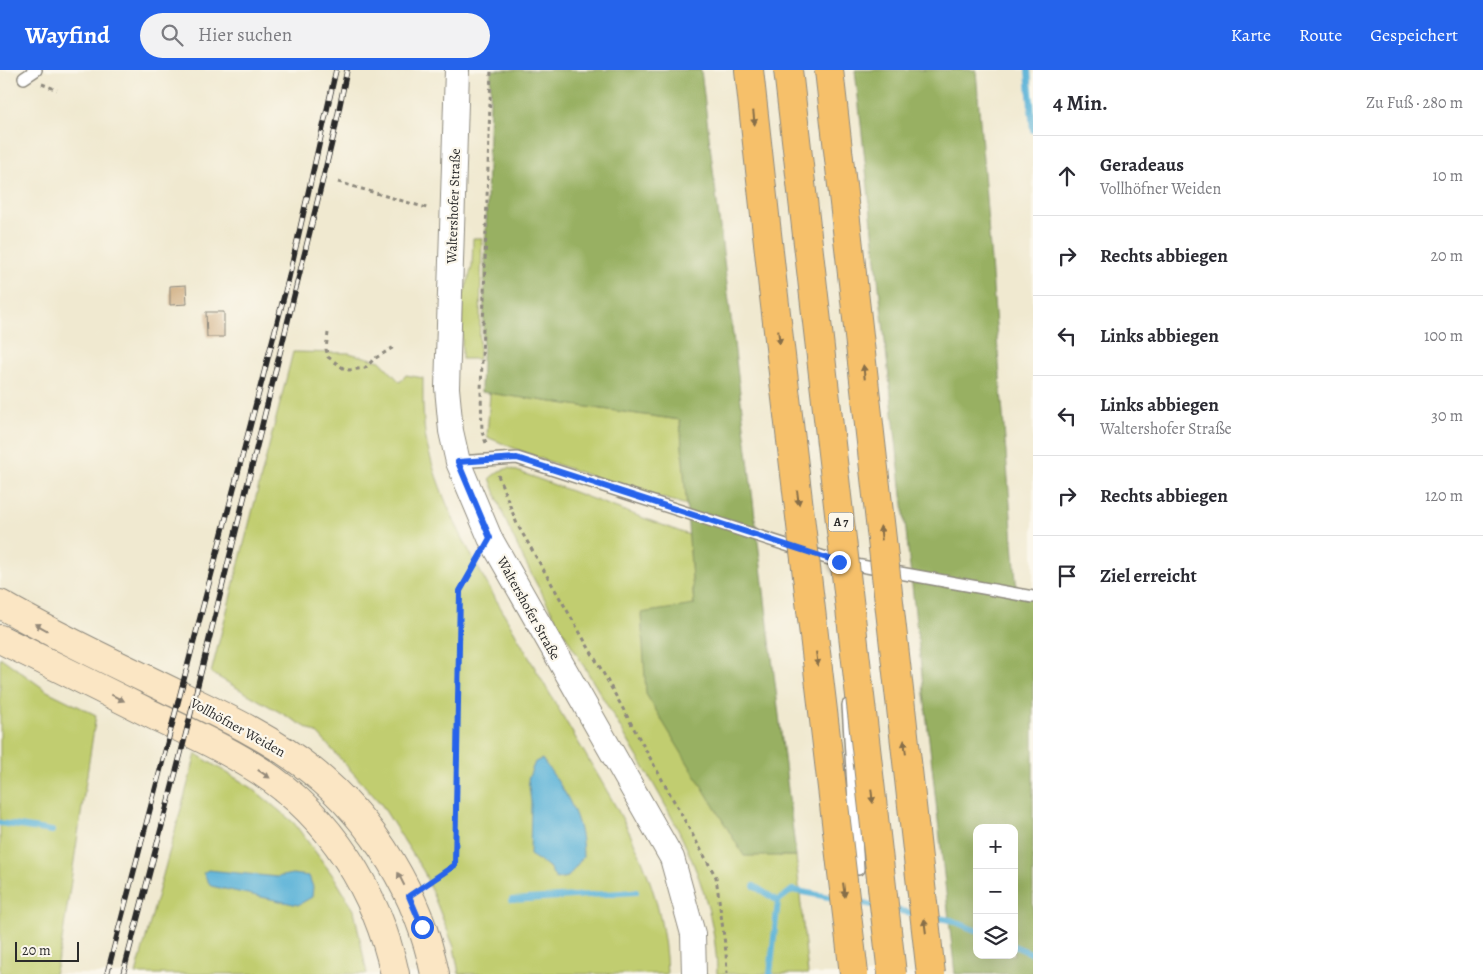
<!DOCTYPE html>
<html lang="de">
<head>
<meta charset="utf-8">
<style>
	body { margin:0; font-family:Alegreya,serif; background:#f2f2f3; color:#2b2b33 }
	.controls { position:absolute; right:15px; bottom:15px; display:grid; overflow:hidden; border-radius:10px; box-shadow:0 5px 20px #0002 }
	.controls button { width:45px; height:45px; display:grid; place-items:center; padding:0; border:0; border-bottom:1px solid #e1e1e2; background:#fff; color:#2b2b33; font:25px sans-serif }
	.scale { position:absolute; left:15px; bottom:12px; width:64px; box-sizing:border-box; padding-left:5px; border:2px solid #2b2b2b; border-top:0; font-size:14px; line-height:18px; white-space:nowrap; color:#2b2b2b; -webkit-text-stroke:4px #fbf7ec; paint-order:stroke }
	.stop { position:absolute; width:15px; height:15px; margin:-11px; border:4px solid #2563eb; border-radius:50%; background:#fff }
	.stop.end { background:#2563eb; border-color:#fff; box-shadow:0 1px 5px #0008 }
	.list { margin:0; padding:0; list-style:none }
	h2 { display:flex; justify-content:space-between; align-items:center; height:65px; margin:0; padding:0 20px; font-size:21px }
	h2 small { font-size:16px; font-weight:400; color:#7c7c81 }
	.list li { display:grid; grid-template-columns:32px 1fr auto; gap:15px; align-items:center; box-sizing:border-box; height:80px; padding:0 20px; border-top:1px solid #e1e1e2 }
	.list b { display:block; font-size:19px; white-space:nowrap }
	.list p { margin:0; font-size:16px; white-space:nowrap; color:#7c7c81 }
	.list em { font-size:16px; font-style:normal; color:#7c7c81 }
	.icon { flex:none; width:28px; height:28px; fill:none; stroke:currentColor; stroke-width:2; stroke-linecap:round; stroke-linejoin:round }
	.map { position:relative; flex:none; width:1033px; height:904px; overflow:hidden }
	header { display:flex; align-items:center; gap:30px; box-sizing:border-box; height:70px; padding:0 25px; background:#2563eb; color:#fff }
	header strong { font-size:24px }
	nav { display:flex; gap:28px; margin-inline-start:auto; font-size:18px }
	.search { width:350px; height:45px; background:#f2f2f3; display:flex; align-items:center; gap:12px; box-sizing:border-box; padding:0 18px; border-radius:28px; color:#7c7c81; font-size:19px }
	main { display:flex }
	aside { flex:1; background:#fff }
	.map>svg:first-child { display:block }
</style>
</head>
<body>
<header>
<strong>Wayfind</strong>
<div class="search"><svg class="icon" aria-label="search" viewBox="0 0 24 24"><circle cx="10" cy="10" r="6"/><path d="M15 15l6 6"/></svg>Hier suchen</div>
<nav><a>Karte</a><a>Route</a><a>Gespeichert</a></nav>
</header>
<main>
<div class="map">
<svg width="1033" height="904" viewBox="0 0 1033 904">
	<rect width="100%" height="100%" fill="#fbf7ec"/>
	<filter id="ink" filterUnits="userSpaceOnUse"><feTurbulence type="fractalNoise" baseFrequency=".02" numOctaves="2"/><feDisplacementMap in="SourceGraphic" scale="10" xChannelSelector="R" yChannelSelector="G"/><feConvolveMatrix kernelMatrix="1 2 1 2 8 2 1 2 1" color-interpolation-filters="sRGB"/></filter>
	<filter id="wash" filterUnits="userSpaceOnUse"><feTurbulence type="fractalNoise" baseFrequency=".0096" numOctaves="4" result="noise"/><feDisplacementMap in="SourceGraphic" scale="20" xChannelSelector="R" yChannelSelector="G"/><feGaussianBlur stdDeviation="1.12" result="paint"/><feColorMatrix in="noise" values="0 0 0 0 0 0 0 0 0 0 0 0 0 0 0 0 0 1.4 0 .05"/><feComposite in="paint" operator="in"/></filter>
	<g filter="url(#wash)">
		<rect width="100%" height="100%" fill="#f0e9d0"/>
		<!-- green -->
		<path fill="#c1cd6f" stroke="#767c4d" d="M473,168H482L479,289H462V230L472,197Z
			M293,282L349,283L380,291L400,312L406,305L423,308C423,334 422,361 430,386C445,441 474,491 502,540C530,589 558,639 587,687C630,759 664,818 667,904H459L454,877L424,802L381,734L318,664L211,603Z
			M490,323L680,350L687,435C619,416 552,395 487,367Z
			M509,398L689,465L694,536L778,786H796L808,904H717C716,807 661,728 614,647C579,587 541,528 512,465C503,446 497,427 490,408L499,401Z
			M0,587L47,621L96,645L61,877L54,904H0Z
			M196,684L252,718L294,753L334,807L354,840L367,904H136Z"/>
		<!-- forest -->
		<path fill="#98b062" stroke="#626e46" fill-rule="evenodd" d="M491,0H701L796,786H744L646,624L641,543L694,535L680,350L481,322Z
			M855,0H976L1017,523L1033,527V904H955ZM977,758H1014V885H977Z"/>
		<!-- water -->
		<path fill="#5bb3d8" stroke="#436f82" d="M542,689C565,720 583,747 583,787L568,807L556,809L549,797L530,785L531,732L528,709L535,692Z
			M208,800L277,807L292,804L309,806L313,817L312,827L298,835L211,816L203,803Z"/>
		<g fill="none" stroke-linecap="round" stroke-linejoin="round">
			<!-- stream -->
			<path stroke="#5bb3d8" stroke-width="6" d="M1028,0L1033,60
				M0,753L52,761
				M754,816L778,831L770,904
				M512,830L636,822
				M778,831L792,820L839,829
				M851,831L878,836
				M890,839L917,844
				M932,847L951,850L977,861
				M1014,876L1033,884"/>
		</g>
		<g id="blocks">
			<!-- building -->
			<path fill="#d0ae82" d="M186,215L187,234L170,235V216Z
				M206,242H224V267H207Z"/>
		</g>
	</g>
	<g filter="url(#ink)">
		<use href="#blocks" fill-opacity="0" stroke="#8e8a7e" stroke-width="1"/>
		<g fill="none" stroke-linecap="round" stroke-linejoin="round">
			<defs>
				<path id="lane" d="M24,8L36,0
					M458,392L517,388L839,492L1033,527
					M848,635L858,799"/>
				<path id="street" d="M457,0L447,318L451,361L458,392L490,468L672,788L693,864L694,904"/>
				<path id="secondary" d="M0,534C57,567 116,594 175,623C223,646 271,668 312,701C375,752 419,825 435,904
					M0,569C51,594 102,619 153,645C189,662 226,679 260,701C331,747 377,822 395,904"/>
				<path id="highway" d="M749,0L773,218"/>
			</defs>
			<!-- lane casing -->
			<use href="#lane" stroke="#8e8a7e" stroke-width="14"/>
			<!-- street casing -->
			<use href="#street" stroke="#8e8a7e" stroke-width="26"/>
			<!-- secondary casing -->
			<use href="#secondary" stroke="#8e8a7e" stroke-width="30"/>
			<!-- highway casing -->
			<use href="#highway" stroke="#8e8a7e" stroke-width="30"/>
			<!-- path -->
			<path stroke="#8e8a7e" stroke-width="3" stroke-dasharray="4 4" stroke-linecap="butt" d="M42,14L57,20
				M338,112L430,139
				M328,263L326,279L328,287L343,298L349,300L365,298L374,289L394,277
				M486,373L482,362L481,322L491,0
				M498,405L517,454L601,599L716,807L726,882L727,904
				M429,813L455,795L460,521L477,490"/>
			<!-- lane -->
			<use href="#lane" stroke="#fff" stroke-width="11"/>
			<!-- street -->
			<use href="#street" stroke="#fff" stroke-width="24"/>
			<!-- secondary -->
			<use href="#secondary" stroke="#fbe6c4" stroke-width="28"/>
			<!-- highway -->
			<use href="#highway" stroke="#f6c06b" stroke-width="28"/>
			<defs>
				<path id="rail" d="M107,904L289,207L336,0
					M123,904L183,675L334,64L347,0"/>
			</defs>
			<!-- rail casing -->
			<use href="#rail" stroke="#2b2b2b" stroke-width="5.5"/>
			<!-- rail -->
			<use href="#rail" stroke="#fbf7ec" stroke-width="4" stroke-dasharray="11" stroke-linecap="butt"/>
			<defs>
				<path id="highway-bridge" d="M788,0L892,904
					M829,0L931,904
					M773,218L854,904"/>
			</defs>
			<!-- highway-bridge casing -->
			<use href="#highway-bridge" stroke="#8e8a7e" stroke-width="30" stroke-linecap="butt"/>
			<!-- highway-bridge -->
			<use href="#highway-bridge" stroke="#f6c06b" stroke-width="28"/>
		</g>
		<!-- one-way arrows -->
		<defs><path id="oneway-solid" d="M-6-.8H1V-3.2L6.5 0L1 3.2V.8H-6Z" transform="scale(1.25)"/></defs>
		<g fill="#866e48">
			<use href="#oneway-solid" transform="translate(754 48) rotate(84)"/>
			<use href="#oneway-solid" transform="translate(779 267) rotate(83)"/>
			<use href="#oneway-solid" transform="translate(864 302) rotate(-96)"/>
			<use href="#oneway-solid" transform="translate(798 428) rotate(83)"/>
			<use href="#oneway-solid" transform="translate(881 463) rotate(-96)"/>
			<use href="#oneway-solid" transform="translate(817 589) rotate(83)"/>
			<use href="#oneway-solid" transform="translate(905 677) rotate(-97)"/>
			<use href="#oneway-solid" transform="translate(872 726) rotate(84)"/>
			<use href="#oneway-solid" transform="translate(844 820) rotate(83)"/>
			<use href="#oneway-solid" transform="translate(925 856) rotate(-97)"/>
		</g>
		<g fill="#938878">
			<use href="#oneway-solid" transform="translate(41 557) rotate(-152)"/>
			<use href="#oneway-solid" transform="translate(118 628) rotate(26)"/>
			<use href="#oneway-solid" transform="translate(264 704) rotate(34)"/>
			<use href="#oneway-solid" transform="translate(401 809) rotate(-117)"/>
		</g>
	</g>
	<g fill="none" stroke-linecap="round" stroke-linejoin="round" filter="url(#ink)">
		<!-- route -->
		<path stroke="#2563eb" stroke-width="6" d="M422,857L409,826L455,795L460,521L490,468L458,392L517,388L839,492"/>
	</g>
	<g text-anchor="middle" stroke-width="4.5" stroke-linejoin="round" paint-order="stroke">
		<!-- shield labels -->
		<rect fill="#fbf7ec" stroke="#696865" stroke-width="1" x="828.5" y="442.5" width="25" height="19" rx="4"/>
		<g font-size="12" font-weight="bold" fill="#2b2b2b">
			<text x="841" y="456">A 7</text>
		</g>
		<!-- street labels -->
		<g font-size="14" fill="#2b2b2b" stroke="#fbf7ec">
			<text transform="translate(453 136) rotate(-88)" y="5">Waltershofer Straße</text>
			<text transform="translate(529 538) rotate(61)" y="5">Waltershofer Straße</text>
			<text transform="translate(238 657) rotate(29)" y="5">Vollhöfner Weiden</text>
		</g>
	</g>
</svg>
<div class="controls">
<button>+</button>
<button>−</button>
<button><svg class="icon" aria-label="layers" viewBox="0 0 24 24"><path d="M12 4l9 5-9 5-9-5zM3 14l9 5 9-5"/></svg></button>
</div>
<div class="scale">20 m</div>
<div class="stop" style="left:422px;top:857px"></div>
<div class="stop end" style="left:839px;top:492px"></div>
</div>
<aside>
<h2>4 Min.<small>Zu Fuß · 280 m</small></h2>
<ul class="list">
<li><svg class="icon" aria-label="ahead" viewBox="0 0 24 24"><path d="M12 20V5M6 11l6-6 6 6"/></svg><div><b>Geradeaus</b><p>Vollhöfner Weiden</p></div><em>10 m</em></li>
<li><svg class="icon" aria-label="right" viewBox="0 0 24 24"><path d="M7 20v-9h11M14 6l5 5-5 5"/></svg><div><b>Rechts abbiegen</b></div><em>20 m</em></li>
<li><svg class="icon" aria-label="left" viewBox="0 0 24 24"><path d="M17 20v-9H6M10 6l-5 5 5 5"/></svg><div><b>Links abbiegen</b></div><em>100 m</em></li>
<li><svg class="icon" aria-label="left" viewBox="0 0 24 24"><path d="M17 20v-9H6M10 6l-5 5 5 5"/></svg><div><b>Links abbiegen</b><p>Waltershofer Straße</p></div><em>30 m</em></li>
<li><svg class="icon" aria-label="right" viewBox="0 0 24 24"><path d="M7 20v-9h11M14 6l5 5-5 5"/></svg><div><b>Rechts abbiegen</b></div><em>120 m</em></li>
<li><svg class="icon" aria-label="arrive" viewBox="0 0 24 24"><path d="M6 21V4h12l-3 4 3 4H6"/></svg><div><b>Ziel erreicht</b></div></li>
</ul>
</aside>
</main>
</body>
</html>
